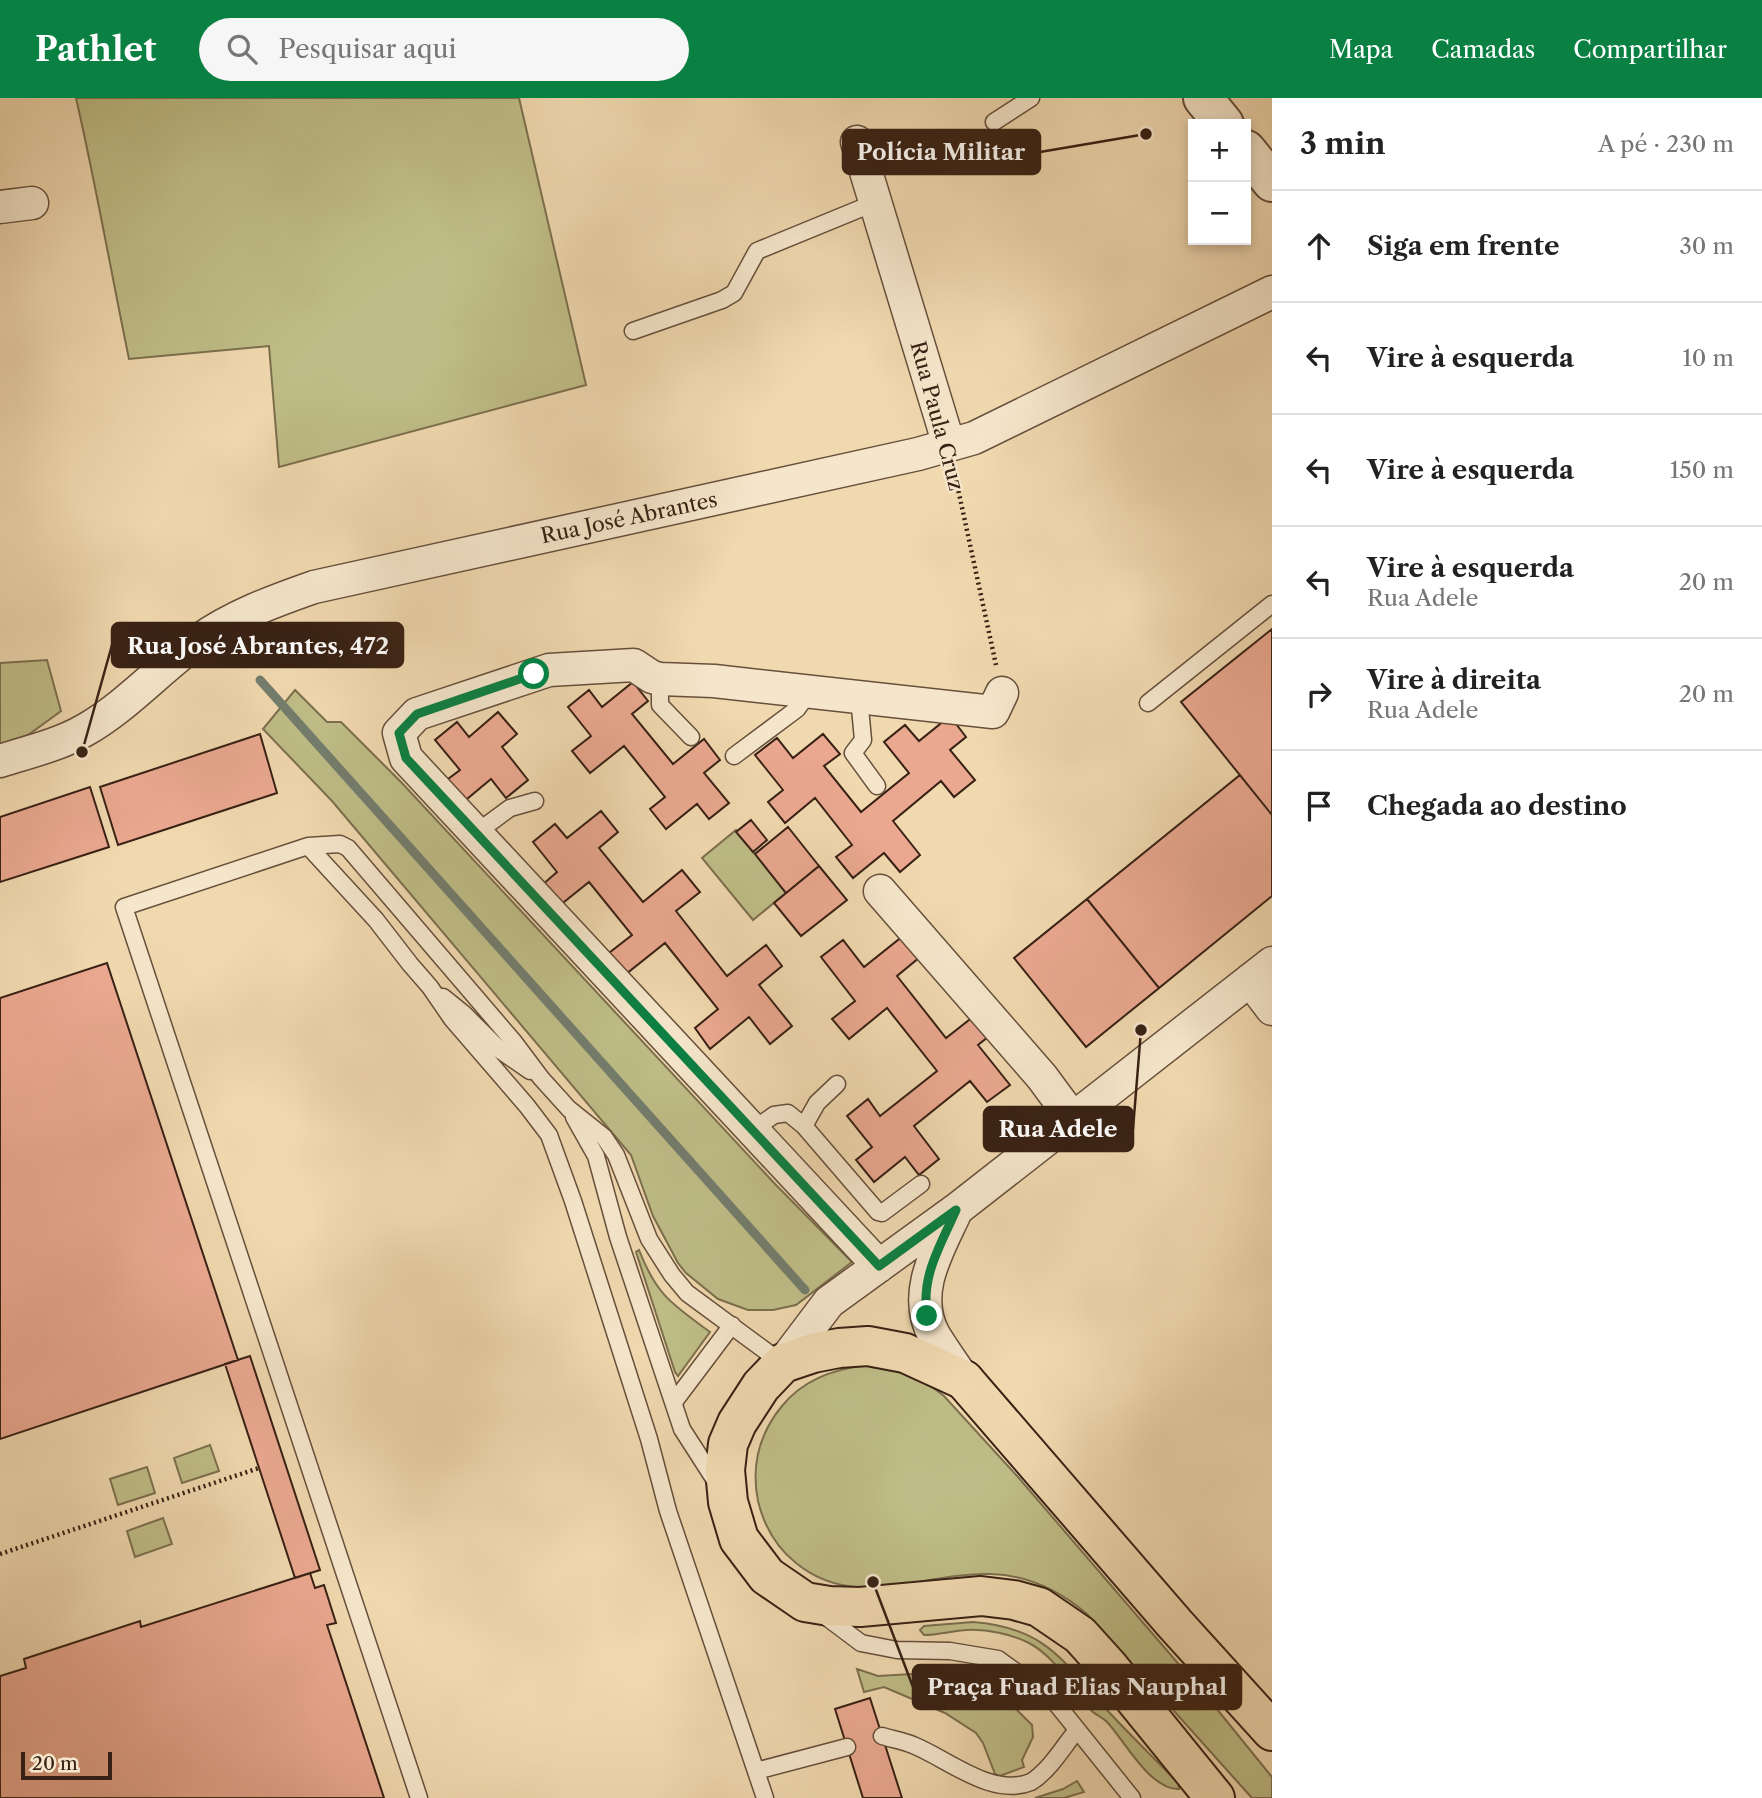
<!DOCTYPE html>
<html lang="pt">
<head>
<meta charset="utf-8">
<style>
	body { margin:0; font-family:"Libre Caslon Text",serif; background:#f6f6f6; color:#222 }
	.controls { position:absolute; right:21px; top:21px; display:grid; overflow:hidden; border-radius:0px; box-shadow:0 4px 10px #0003 }
	.controls button { width:63px; height:63px; display:grid; place-items:center; padding:0; border:0; border-bottom:2px solid #e0e0e0; background:#fff; color:#222; font:35px sans-serif }
	.scale { position:absolute; left:21px; bottom:18px; width:91px; box-sizing:border-box; padding-left:7px; border:4px solid #382114; border-top:0; font-size:19px; line-height:24px; white-space:nowrap; color:#382114; -webkit-text-stroke:5px #f5e6cb; paint-order:stroke }
	.stop { position:absolute; width:21px; height:21px; margin:-16px; border:5px solid #0b8043; border-radius:50%; background:#fff }
	.stop.end { background:#0b8043; border-color:#fff; box-shadow:0 2px 7px #0008 }
	.list { margin:0; padding:0; list-style:none }
	h2 { display:flex; justify-content:space-between; align-items:center; height:91px; margin:0; padding:0 28px; font-size:30px }
	h2 small { font-size:23px; font-weight:400; color:#767676 }
	.list li { display:grid; grid-template-columns:46px 1fr auto; gap:21px; align-items:center; box-sizing:border-box; height:112px; padding:0 28px; border-top:2px solid #e0e0e0 }
	.list b { display:block; font-size:26px; white-space:nowrap }
	.list p { margin:0; font-size:23px; white-space:nowrap; color:#767676 }
	.list em { font-size:23px; font-style:normal; color:#767676 }
	.icon { flex:none; width:38px; height:38px; fill:none; stroke:currentColor; stroke-width:2; stroke-linecap:round; stroke-linejoin:round }
	.map { position:relative; flex:none; width:1272px; height:1700px; overflow:hidden }
	header { display:flex; align-items:center; gap:42px; box-sizing:border-box; height:98px; padding:0 35px; background:#0b8043; color:#fff }
	header strong { font-size:33px }
	nav { display:flex; gap:38px; margin-inline-start:auto; font-size:24px }
	.search { width:490px; height:63px; background:#f6f6f6; display:flex; align-items:center; gap:18px; box-sizing:border-box; padding:0 24px; border-radius:38px; color:#767676; font-size:26px }
	main { display:flex }
	aside { flex:1; background:#fff }
	.map>svg:first-child { display:block }
</style>
</head>
<body>
<header>
<strong>Pathlet</strong>
<div class="search"><svg class="icon" aria-label="search" viewBox="0 0 24 24"><circle cx="10" cy="10" r="6"/><path d="M15 15l6 6"/></svg>Pesquisar aqui</div>
<nav><a>Mapa</a><a>Camadas</a><a>Compartilhar</a></nav>
</header>
<main>
<div class="map">
<svg width="1272" height="1700" viewBox="0 0 1272 1700">
	<rect width="100%" height="100%" fill="#f0d8af"/>
	<filter id="stains"><feTurbulence type="fractalNoise" baseFrequency=".00286" numOctaves="4"/><feColorMatrix values="0 0 0 0 .2 0 0 0 0 .09 0 0 0 0 .02 0 0 0 .5 -.17"/></filter>
	<radialGradient id="worn" r=".72"><stop offset=".6" stop-color="#630" stop-opacity="0"/><stop offset="1" stop-color="#630" stop-opacity=".3"/></radialGradient>
	<!-- green -->
	<path fill="#bfbd87" stroke="#7c6f4e" stroke-width="2" d="M76,0H519L586,287L279,369L269,248L129,261C111,174 96,87 76,0Z
		M47,562L61,613L28,637L0,646V565Z
		M295,592L327,624H341L401,684L776,1087L852,1164L796,1207L773,1212H748L718,1201L686,1175L678,1165L653,1118L631,1057L332,703L263,631Z
		M736,732L786,795L753,822L702,760Z
		M639,1152C657,1198 672,1206 710,1234L678,1278L675,1274L636,1154Z
		M865,1267L901,1273L928,1286L944,1298L1018,1379L1212,1605L1272,1679V1700H1252L1087,1516C1060,1493 1027,1477 991,1476C923,1474 856,1514 796,1465C776,1449 764,1428 758,1403C751,1368 759,1336 782,1308C803,1282 832,1272 865,1267Z
		M210,1347L219,1373L182,1385L174,1360Z
		M147,1369L155,1395L118,1407L110,1381Z
		M163,1420L172,1446L135,1459L127,1433Z
		M973,1524C1046,1530 1062,1562 1107,1612C1130,1637 1155,1661 1178,1685L1179,1691C1150,1692 1125,1643 1107,1624C1102,1619 1095,1617 1090,1611C1070,1589 1057,1560 1029,1545C1011,1536 987,1531 967,1532C952,1533 938,1537 924,1537L920,1532L924,1528Z
		M857,1571L878,1578L912,1576L957,1581L987,1592L1010,1605L1032,1627L1033,1639L1022,1662L1024,1669L1000,1678L995,1676L983,1645L976,1635L945,1615L884,1589L864,1594Z
		M1077,1683L1084,1694L1064,1700H1035L1063,1691Z"/>
	<g fill="none" stroke-linecap="round" stroke-linejoin="round">
		<!-- stream -->
		<path stroke="#737d6d" stroke-width="9" d="M260,582L805,1192"/>
	</g>
	<!-- building -->
	<path fill="#eaa890" stroke="#382114" stroke-width="2" d="M1272,531V717L1181,604Z
		M633,584L648,603L632,616L673,666L704,641L720,662L704,675L729,705L709,721L697,706L666,731L650,711L665,699L624,648L590,675L572,653L591,638L568,609L589,592L602,609Z
		M498,614L517,636L502,649L528,682L506,700L491,681L461,706L444,684L460,672L435,642L457,624L469,639Z
		M950,618L966,639L950,652L975,682L954,699L941,683L893,723L920,757L900,774L884,755L853,780L836,759L852,747L815,700L785,725L768,704L783,692L755,657L777,640L793,660L823,636L840,656L824,668L861,714L909,675L884,644L905,627L919,643Z
		M260,636L277,695L118,747L100,689Z
		M1240,677L1272,717V798L1159,890L1087,801Z
		M90,689L109,749L0,784V719Z
		M601,713L618,734L599,750L643,804L682,772L700,794L676,813L727,878L766,847L782,868L759,887L792,928L770,946L749,919L710,951L695,930L718,911L665,845L626,876L609,855L632,837L589,784L559,808L542,787L557,774L533,744L555,726L567,740Z
		M751,722L767,742L753,754L736,734Z
		M788,729L819,768L786,795L755,756Z
		M819,768L847,802L801,838L774,805Z
		M1087,801L1159,890L1086,949L1014,860Z
		M903,838L920,859L897,878L946,940L983,911L998,931L978,947L1010,987L987,1004L970,983L914,1028L939,1061L919,1077L905,1059L874,1084L856,1062L872,1049L847,1018L868,1001L880,1018L937,973L887,910L849,941L832,921L855,903L821,859L843,842L864,869Z
		M107,865L238,1262L0,1341V900Z
		M250,1258L320,1472L295,1480L225,1266Z
		M310,1475L315,1490L324,1487L336,1525L327,1527L384,1700H0V1578L26,1570L24,1561L140,1523L141,1529Z
		M870,1600L902,1700H863L835,1611Z"/>
	<g fill="none" stroke-linecap="round" stroke-linejoin="round">
		<defs>
			<path id="service" d="M994,24L1031,0
				M633,233L722,202L734,195L757,153L874,105
				M660,581V607L691,639
				M859,599L863,642L853,655L877,688
				M1148,605L1272,506
				M734,658L797,611L810,593
				M476,735L510,710L535,703
				M308,748L376,822L410,866L430,889L452,921L527,1008L549,1037L573,1103L649,1341L668,1413L765,1700
				M443,899L464,916L501,953L530,973
				M574,1019L596,1058L618,1139L682,1331L718,1387
				M804,1028L817,1005L837,986
				M753,1032L774,1017L788,1015L804,1028L878,1114L882,1115L921,1086
				M674,1304L732,1227
				M821,1515L861,1545L897,1552L950,1553L998,1561L1051,1599L1132,1700
				M882,1638C892,1641 904,1643 913,1647C948,1661 992,1700 1031,1684C1050,1672 1063,1649 1077,1632
				M756,1673L847,1649
				M419,1700L124,809L308,748L340,746L348,750L514,944L541,980L569,1011L604,1039L616,1057L649,1141L672,1177L687,1195L782,1265"/>
			<path id="minor" d="M857,44L949,347
				M0,109L32,105
				M0,663C28,654 59,647 85,632C127,608 159,571 198,543C233,518 274,503 314,489L918,356L974,340L1272,194
				M880,793L1042,979L1073,1021
				M1250,882L1272,911
				M956,1113C938,1152 911,1195 934,1237C943,1252 954,1267 964,1282
				M879,1168L406,660L399,635L417,616L549,572L634,567L652,579L660,581L714,583L993,614L1002,595
				M783,1265L829,1204L956,1112L1272,865"/>
			<path id="tertiary" d="M1203,0L1224,26
				M1246,52L1272,84"/>
			<path id="trunk" d="M964,1282L905,1255L868,1248L839,1250L813,1255L783,1265L761,1288L737,1325L728,1346L725,1372L728,1404L739,1441L767,1478L805,1504L829,1508L860,1509L981,1498L1014,1502L1039,1509L1080,1537L1108,1568L1215,1700"/>
			<path id="motorway" d="M964,1282L1175,1526L1272,1633"/>
		</defs>
		<!-- service casing -->
		<use href="#service" stroke="#664f3b" stroke-width="19"/>
		<!-- minor casing -->
		<use href="#minor" stroke="#664f3b" stroke-width="35"/>
		<!-- tertiary casing -->
		<use href="#tertiary" stroke="#664f3b" stroke-width="42"/>
		<!-- trunk casing -->
		<use href="#trunk" stroke="#382114" stroke-width="42"/>
		<!-- motorway casing -->
		<use href="#motorway" stroke="#382114" stroke-width="42"/>
		<!-- path -->
		<path stroke="#382114" stroke-width="4.5" stroke-dasharray="2 3.5" stroke-linecap="butt" d="M955,377L996,567
			M0,1456L259,1370"/>
		<!-- service -->
		<use href="#service" stroke="#f5e6cb" stroke-width="16"/>
		<!-- minor -->
		<use href="#minor" stroke="#f5e6cb" stroke-width="32"/>
		<!-- tertiary -->
		<use href="#tertiary" stroke="#f5e6cb" stroke-width="38"/>
		<!-- trunk -->
		<use href="#trunk" stroke="#f0d8af" stroke-width="38"/>
		<!-- motorway -->
		<use href="#motorway" stroke="#f0d8af" stroke-width="38"/>
	</g>
	<g fill="none" stroke-linecap="round" stroke-linejoin="round">
		<!-- route -->
		<path stroke="#0b8043" stroke-width="9" d="M534,576L417,616L399,635L406,660L879,1168L956,1112C940,1149 921,1177 927,1218"/>
	</g>
	<g text-anchor="middle" stroke-width="5" stroke-linejoin="round" paint-order="stroke">
		<!-- street labels -->
		<g font-size="21" fill="#382114" stroke="#f5e6cb">
			<text transform="translate(937 318) rotate(75)" y="7">Rua Paula Cruz</text>
			<text transform="translate(629 420) rotate(-12)" y="7">Rua José Abrantes</text>
		</g>
	</g>
	<!-- callouts -->
	<path fill="none" stroke="#382114" stroke-width="2.5" d="M1146 36L1040 54M82 654L112 547M1141 932L1133 1031M873 1484L913 1589"/>
	<g fill="#382114" stroke="#f5e6cb" stroke-width="2.5">
		<circle cx="1146" cy="36" r="7"/>
		<circle cx="82" cy="654" r="7"/>
		<circle cx="1141" cy="932" r="7"/>
		<circle cx="873" cy="1484" r="7"/>
	</g>
	<g fill="#382114" stroke="#382114" stroke-width="2.5">
		<rect x="843" y="32" width="197" height="44" rx="7"/>
		<rect x="112" y="525" width="291" height="44" rx="7"/>
		<rect x="984" y="1009" width="149" height="44" rx="7"/>
		<rect x="913" y="1567" width="328" height="44" rx="7"/>
	</g>
	<g font-size="23" text-anchor="middle" font-weight="bold" fill="#fff">
		<text x="941" y="62">Polícia Militar</text>
		<text x="258" y="556">Rua José Abrantes, 472</text>
		<text x="1058" y="1039">Rua Adele</text>
		<text x="1077" y="1597">Praça Fuad Elias Nauphal</text>
	</g>
	<rect width="100%" height="100%" filter="url(#stains)"/>
	<rect width="100%" height="100%" fill="url(#worn)"/>
</svg>
<div class="controls">
<button>+</button>
<button>−</button>
</div>
<div class="scale">20 m</div>
<div class="stop" style="left:534px;top:576px"></div>
<div class="stop end" style="left:927px;top:1218px"></div>
</div>
<aside>
<h2>3 min<small>A pé · 230 m</small></h2>
<ul class="list">
<li><svg class="icon" aria-label="ahead" viewBox="0 0 24 24"><path d="M12 20V5M6 11l6-6 6 6"/></svg><div><b>Siga em frente</b></div><em>30 m</em></li>
<li><svg class="icon" aria-label="left" viewBox="0 0 24 24"><path d="M17 20v-9H6M10 6l-5 5 5 5"/></svg><div><b>Vire à esquerda</b></div><em>10 m</em></li>
<li><svg class="icon" aria-label="left" viewBox="0 0 24 24"><path d="M17 20v-9H6M10 6l-5 5 5 5"/></svg><div><b>Vire à esquerda</b></div><em>150 m</em></li>
<li><svg class="icon" aria-label="left" viewBox="0 0 24 24"><path d="M17 20v-9H6M10 6l-5 5 5 5"/></svg><div><b>Vire à esquerda</b><p>Rua Adele</p></div><em>20 m</em></li>
<li><svg class="icon" aria-label="right" viewBox="0 0 24 24"><path d="M7 20v-9h11M14 6l5 5-5 5"/></svg><div><b>Vire à direita</b><p>Rua Adele</p></div><em>20 m</em></li>
<li><svg class="icon" aria-label="arrive" viewBox="0 0 24 24"><path d="M6 21V4h12l-3 4 3 4H6"/></svg><div><b>Chegada ao destino</b></div></li>
</ul>
</aside>
</main>
</body>
</html>
